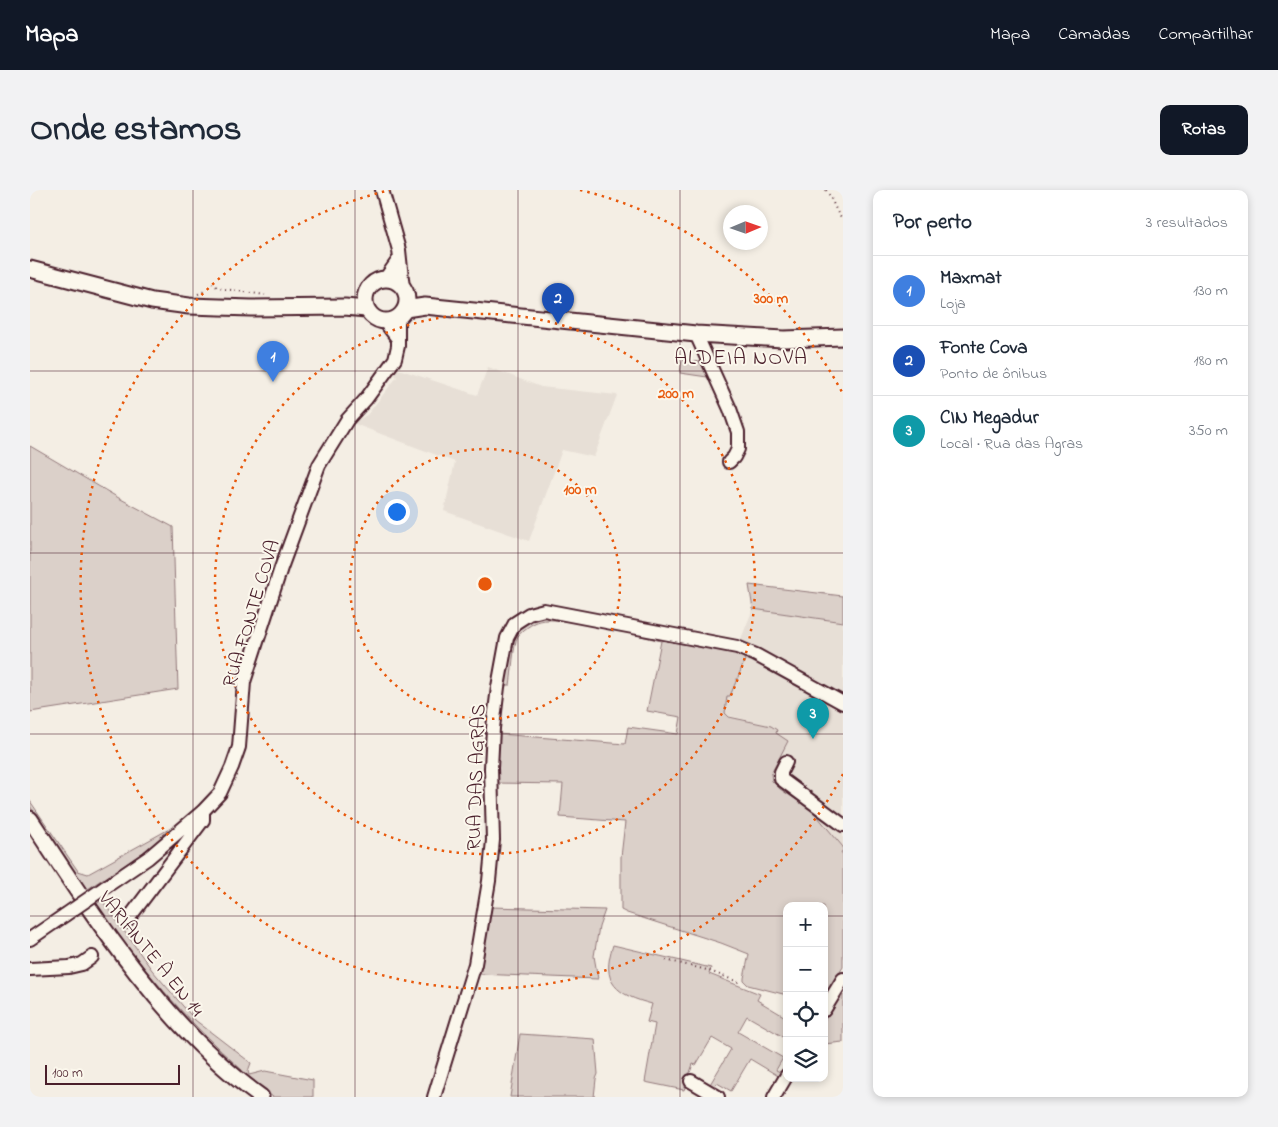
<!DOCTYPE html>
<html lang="pt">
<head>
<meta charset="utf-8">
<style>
	body { margin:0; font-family:"Indie Flower",sans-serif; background:#f2f2f3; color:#1f2937 }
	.controls { position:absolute; right:15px; bottom:15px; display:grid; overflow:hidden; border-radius:10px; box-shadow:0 2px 8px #0003 }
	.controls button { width:45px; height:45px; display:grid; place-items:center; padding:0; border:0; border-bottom:1px solid #e0e1e3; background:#fff; color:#1f2937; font:25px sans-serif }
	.compass { position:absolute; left:693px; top:15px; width:45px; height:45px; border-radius:50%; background:#fff; box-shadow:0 2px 8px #0003; rotate:88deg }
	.scale { position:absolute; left:15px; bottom:12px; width:135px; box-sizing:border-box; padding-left:5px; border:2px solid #4a1f2b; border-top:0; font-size:14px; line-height:18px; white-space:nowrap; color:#4a1f2b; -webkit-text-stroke:4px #fbf7ec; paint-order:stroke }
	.you { position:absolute; left:366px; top:321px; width:18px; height:18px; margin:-12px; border:4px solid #fff; border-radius:50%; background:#1a73e8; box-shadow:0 0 0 8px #1a73e833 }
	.badge { display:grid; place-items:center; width:32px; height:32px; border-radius:50%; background:#111827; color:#fff; font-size:16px; font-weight:700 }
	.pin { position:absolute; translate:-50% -41px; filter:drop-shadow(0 1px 2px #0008) }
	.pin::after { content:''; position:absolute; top:26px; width:18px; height:15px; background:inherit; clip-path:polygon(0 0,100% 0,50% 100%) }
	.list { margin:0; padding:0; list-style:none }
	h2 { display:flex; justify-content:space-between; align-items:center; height:65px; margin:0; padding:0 20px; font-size:21px }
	h2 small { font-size:16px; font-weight:400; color:#747a83 }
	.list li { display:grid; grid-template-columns:32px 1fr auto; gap:15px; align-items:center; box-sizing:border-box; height:70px; padding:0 20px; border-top:1px solid #e0e1e3 }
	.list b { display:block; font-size:19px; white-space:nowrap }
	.list p { margin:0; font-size:16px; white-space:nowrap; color:#747a83 }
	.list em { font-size:16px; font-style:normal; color:#747a83 }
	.icon { flex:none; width:28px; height:28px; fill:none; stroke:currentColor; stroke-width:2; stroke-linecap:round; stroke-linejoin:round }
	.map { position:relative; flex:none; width:813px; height:907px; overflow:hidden; border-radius:10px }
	header { display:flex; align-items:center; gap:30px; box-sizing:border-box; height:70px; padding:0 25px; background:#111827; color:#fff }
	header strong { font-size:24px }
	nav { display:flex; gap:28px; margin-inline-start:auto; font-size:18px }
	.intro { display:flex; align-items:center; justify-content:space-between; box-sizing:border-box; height:120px; padding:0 30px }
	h1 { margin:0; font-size:35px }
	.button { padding:12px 22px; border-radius:10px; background:#111827; color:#fff; font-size:18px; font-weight:700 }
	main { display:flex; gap:30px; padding:0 30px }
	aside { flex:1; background:#fff; border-radius:10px; box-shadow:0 2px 8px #0003 }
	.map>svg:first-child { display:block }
</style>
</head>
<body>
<header>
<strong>Mapa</strong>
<nav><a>Mapa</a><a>Camadas</a><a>Compartilhar</a></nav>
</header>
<div class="intro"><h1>Onde estamos</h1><a class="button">Rotas</a></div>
<main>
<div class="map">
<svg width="813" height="907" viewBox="0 0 813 907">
	<rect width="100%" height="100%" fill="#f4eee4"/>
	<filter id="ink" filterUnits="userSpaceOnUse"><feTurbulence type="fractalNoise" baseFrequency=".02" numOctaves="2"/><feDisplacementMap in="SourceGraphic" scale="10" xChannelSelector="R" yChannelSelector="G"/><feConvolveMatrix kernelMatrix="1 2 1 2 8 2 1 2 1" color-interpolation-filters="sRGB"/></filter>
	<g filter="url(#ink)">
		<!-- built -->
		<path fill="#e7dfd6" d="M362,177L447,205L458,177L511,197L587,205L564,267L532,260L499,351L414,321L425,272L322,233L337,225L367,187L363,183Z
			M723,419L813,432V658L750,602L739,589L746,543L741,536L696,525L684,503L715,470L719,461L708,456Z"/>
		<!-- green -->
		<path fill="#dbd0c9" stroke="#92787a" d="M652,170L678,173L684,188L650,183Z
			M0,256L87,307L143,337L148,499L0,522Z
			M719,395L813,406V432L723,419Z
			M522,426L699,461L713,467L715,470L700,506H697L695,523L699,527L741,536L747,540L746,543L758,551L741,584L742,591L750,599L782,620L813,657V661L811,662L813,665V777L794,808V716H757V805L718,795L714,791V788L719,764L691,753L597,723L591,720V667L595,632L530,627L533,594L466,593L468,544L595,554L598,537L648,544L651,527L617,521L631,451C607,445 530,425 510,431C502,433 493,440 488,446C483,455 482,484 480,495H475C481,459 478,429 522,426Z
			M0,611L48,681L58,684L150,633L152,635L75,689L74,688L55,701L0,616Z
			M72,710L122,780L165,830L221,873L218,881L219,885L235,881L283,890V907H243L212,883V880C156,831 109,775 66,714Z
			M460,717L575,720L569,737L564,766L568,789L449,784L454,762Z
			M583,755L681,778L679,784L730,804L727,810L757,828V849L717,826L708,842L753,868L746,880L752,883L750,887L720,869L701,901L687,893L683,899L679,896L701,859L682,848L666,875L663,874L654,900L615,892L625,834L617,832L622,814C587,805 570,793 583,755Z
			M813,805V852L794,854V831L806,808L809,810Z
			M490,844L565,849L568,884L566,889L564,907H480Z"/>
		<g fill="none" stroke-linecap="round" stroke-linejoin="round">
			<defs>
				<path id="minor" d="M352,0L369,60L373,98
					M355,89L369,69
					M355,132L367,148
					M666,144L700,219L708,242V259L704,267L699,272
					M756,572L751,582V589L813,635
					M74,698L118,668L173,621L190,603L202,577L209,557L214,492L251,378L289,275L317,230L336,209L365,169L368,156V127
					M96,732L173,630V621
					M0,749L35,725
					M0,779L39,777L52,774L62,767
					M794,820L813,789
					M661,891L688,907
					M404,907L445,774L459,691L463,650L461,578L463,538L468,497L477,448L485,433L499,424L514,420L707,457L726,465L813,513
					M744,907L757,885"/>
				<path id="major" d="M0,79L122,111L159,116L221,118L315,117L336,119
					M335 110a21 21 0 1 1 42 0a21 21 0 1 1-42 0Z
					M375,119L395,116L666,144L754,149L813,147
					M0,629C64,727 135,838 231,907"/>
			</defs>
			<!-- minor casing -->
			<use href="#minor" stroke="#4a1f2b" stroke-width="16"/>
			<!-- major casing -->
			<use href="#major" stroke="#4a1f2b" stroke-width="19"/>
			<!-- path -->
			<path stroke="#4a1f2b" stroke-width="2" stroke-dasharray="1 4" stroke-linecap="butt" d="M796,0C803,9 805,22 813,30
				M182,93L188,98L235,105
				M168,104L175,101
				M636,770L677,780L711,793"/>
			<!-- minor -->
			<use href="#minor" stroke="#fbf7ec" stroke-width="12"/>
			<!-- major -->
			<use href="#major" stroke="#fbf7ec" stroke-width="15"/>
			<defs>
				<path id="minor-bridge" d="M35,725L74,698"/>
			</defs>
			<!-- minor-bridge casing -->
			<use href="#minor-bridge" stroke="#4a1f2b" stroke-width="16" stroke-linecap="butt"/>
			<!-- minor-bridge -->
			<use href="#minor-bridge" stroke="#fbf7ec" stroke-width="12"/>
		</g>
	</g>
	<!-- grid -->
	<path fill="none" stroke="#4a1f2b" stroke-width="1" stroke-opacity="0.55" d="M163,0V907M325,0V907M488,0V907M650,0V907M0,181H813M0,363H813M0,544H813M0,726H757M794,726H813"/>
	<!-- distance rings -->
	<g fill="none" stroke="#e8590c" stroke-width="2.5" stroke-dasharray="2.5 5">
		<circle cx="455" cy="394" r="135"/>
		<circle cx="455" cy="394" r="270"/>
		<path d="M813 584A405 405 0 1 1 360 0M550 0A405 405 0 0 1 813 204"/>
	</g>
	<g text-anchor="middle" stroke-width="4" stroke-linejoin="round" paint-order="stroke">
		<!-- street labels -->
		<g font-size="20" fill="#4a1f2b" stroke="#fbf7ec">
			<text transform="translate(220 423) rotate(-73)" y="7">RUA FONTE COVA</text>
			<text transform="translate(445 587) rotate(-88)" y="7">RUA DAS AGRAS</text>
			<text transform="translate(122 763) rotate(51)" y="7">VARIANTE À EN 14</text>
		</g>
		<!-- neighbourhood labels -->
		<g font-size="21" letter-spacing="1" fill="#4a1f2b" stroke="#fbf7ec">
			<text x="711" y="174">ALDEIA NOVA</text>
		</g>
	</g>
	<circle cx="455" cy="394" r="8" fill="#e8590c" stroke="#fbf7ec" stroke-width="2.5"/>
	<g font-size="15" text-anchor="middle" font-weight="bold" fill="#e8590c" stroke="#fbf7ec" stroke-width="4" stroke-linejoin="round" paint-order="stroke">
		<text x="741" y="113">300 m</text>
		<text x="646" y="208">200 m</text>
		<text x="550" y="304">100 m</text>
	</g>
</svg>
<div class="controls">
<button>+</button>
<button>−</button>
<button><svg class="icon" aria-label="locate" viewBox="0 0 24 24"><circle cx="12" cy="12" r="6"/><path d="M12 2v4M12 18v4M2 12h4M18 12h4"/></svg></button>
<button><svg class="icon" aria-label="layers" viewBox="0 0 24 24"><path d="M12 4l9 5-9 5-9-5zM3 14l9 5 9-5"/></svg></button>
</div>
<svg class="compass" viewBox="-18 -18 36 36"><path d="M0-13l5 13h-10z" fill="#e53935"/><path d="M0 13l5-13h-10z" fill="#747a83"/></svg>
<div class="scale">100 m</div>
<div class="you"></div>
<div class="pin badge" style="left:243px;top:192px;background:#3f7fe0">1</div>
<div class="pin badge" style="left:528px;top:134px;background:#1a4fb4">2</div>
<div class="pin badge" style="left:783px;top:549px;background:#0f9aa8">3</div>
</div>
<aside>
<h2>Por perto<small>3 resultados</small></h2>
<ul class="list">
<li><span class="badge" style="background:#3f7fe0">1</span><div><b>Maxmat</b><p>Loja</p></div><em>130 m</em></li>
<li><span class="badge" style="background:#1a4fb4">2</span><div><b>Fonte Cova</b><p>Ponto de ônibus</p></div><em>180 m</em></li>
<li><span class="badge" style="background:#0f9aa8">3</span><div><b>CIN Megadur</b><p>Local · Rua das Agras</p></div><em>350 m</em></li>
</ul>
</aside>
</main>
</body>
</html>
